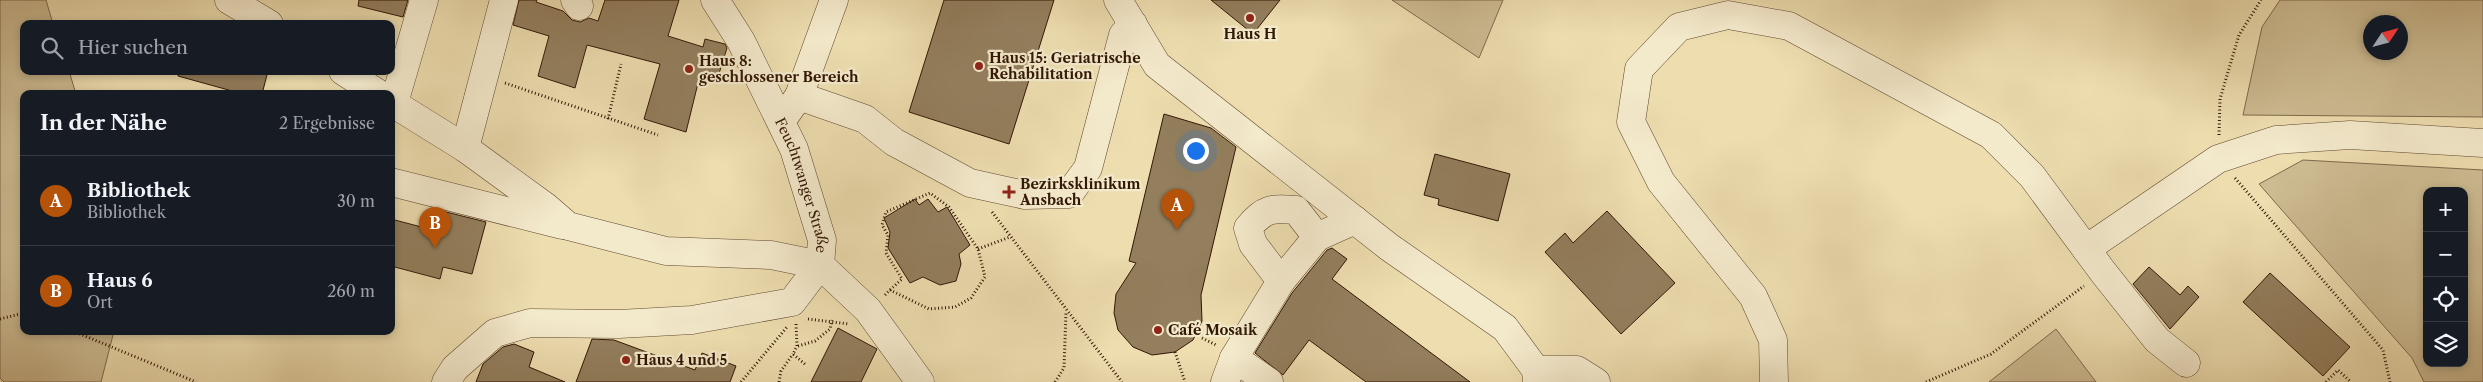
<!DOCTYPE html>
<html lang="de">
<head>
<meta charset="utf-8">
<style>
	body { margin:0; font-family:"Libre Caslon Text",serif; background:#242831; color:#f1f3f6 }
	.controls { position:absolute; right:15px; bottom:15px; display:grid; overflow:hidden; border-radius:10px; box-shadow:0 2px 8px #0003 }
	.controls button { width:45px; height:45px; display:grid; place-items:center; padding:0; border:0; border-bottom:1px solid #363941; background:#171b24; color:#f1f3f6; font:25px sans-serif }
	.compass { position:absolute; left:2363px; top:15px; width:45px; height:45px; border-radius:50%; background:#171b24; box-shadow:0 2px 8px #0003; rotate:54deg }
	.you { position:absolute; left:1195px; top:150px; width:18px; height:18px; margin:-12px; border:4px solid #fff; border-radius:50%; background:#1a73e8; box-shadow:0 0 0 8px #1a73e833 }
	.badge { display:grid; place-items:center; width:32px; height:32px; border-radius:50%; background:#b45309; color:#fff; font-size:16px; font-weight:700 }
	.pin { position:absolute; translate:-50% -41px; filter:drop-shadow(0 1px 2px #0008) }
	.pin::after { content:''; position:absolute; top:26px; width:18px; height:15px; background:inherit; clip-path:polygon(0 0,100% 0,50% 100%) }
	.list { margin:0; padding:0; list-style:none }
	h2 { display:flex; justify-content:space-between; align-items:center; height:65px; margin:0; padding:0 20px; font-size:21px }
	h2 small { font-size:16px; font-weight:400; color:#9ea1a6 }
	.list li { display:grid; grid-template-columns:32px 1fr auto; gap:15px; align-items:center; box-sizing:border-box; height:90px; padding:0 20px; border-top:1px solid #363941 }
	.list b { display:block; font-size:19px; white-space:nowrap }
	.list p { margin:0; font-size:16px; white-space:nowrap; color:#9ea1a6 }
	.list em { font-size:16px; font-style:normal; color:#9ea1a6 }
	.icon { flex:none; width:28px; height:28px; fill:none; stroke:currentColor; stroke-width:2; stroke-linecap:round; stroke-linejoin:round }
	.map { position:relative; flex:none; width:2483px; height:382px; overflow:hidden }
	.search { position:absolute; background:#171b24; box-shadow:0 2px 8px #0003; left:20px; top:20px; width:375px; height:55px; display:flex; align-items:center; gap:12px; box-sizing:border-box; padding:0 18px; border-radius:10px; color:#9ea1a6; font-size:19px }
	.panel { position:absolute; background:#171b24; box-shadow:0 2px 8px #0003; left:20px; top:90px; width:375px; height:245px; border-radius:10px }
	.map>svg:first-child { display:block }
</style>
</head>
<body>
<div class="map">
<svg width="2483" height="382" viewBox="0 0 2483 382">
	<rect width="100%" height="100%" fill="#edddaf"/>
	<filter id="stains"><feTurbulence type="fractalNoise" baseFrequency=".004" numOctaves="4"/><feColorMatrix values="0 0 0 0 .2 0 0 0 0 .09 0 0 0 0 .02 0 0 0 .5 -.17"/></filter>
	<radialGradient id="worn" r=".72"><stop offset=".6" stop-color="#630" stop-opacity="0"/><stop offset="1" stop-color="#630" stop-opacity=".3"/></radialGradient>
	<!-- green -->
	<path fill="#cdbb92" stroke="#80694c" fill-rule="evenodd" d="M0,0H46L53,24H24V71H69L76,94H24V331H114L101,382H4L0,378Z
		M1392,0H1503L1479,58Z
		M2280,0H2483V117L2243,115L2262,27ZM2400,22V52H2370V22Z
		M2303,160L2483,170V382H2424L2412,358L2259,184ZM2427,191H2464V363H2427Z
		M2056,329L2096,382H1989Z"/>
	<!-- building -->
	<path fill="#937e5d" stroke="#321705" d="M359,0H408L403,17L358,6Z
		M519,0H537L536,2L563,11L572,20L580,22L589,18L598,21L605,0H679L668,36L703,47L705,39L725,44L727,48L717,80L700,75L686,132L644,119L660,64L587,45L575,88L538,76L549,36L513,25Z
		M944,0H1054L1009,144L909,112Z
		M1211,0H1280L1253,34Z
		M179,71H268L262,94H243L178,76Z
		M1164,114L1211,128L1236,147L1201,295L1202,321L1193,340L1175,352L1152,355L1133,347L1118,330L1114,313L1116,294L1136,263L1129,261Z
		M1435,154L1510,174L1498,221L1438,205L1439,199L1424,195Z
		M915,199L919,205L928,199L938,212L947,207L970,245L959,254L961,264L956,281L940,285L923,277L910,283L888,248L890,232L884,218Z
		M438,210L486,222L472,274L443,267L440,279L391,266V219L433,230Z
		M1607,211L1675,283L1621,334L1545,252L1565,233L1573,243Z
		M1332,248L1347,259L1332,279L1470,382H1366L1309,340L1283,375L1255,353L1292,293L1327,250Z
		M2149,267L2180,295L2188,286L2199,297L2170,329L2133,284Z
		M2270,273L2350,347L2323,376L2243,302Z
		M838,328L877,349L861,382H811Z
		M592,339L614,340L695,370L702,353L736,366L730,382H576Z
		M514,344L534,352L529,367L565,382H476L483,364L503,347Z"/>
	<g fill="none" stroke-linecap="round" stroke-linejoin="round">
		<defs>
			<g id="minor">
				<path d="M229,0L269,24"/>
				<path d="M575,0L579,6"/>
				<path id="s1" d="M715,0L741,41L794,149L822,240L820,265L868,310L920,382"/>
				<path d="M1118,0L1157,65L1389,247L1505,328L1536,370L1537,382"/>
				<path d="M343,71L379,94"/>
				<path d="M799,96L834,0"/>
				<path d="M391,102L465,148"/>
				<path d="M394,103L424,0"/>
				<path d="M782,120L799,96L865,119L894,142L970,183L1025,195L1069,194L1088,168L1123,35L1133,24"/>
				<path d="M391,182L562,225"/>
				<path d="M2086,249L2218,159L2276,140L2350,135L2483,143"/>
				<path d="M1281,281L1253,244L1248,228C1264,208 1272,208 1296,210L1317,237"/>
				<path d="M1234,358L1269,382"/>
				<path d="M1536,370H1577L1596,382"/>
				<path d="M446,382L455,368L495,333L530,323L619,324L692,320L792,302L820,265L771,255L666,251L568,226L546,207L465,148L504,0"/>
				<path d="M1225,382L1234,358L1281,281L1317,237L1355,220"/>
				<path d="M1774,382L1773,340L1753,296L1661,182L1631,122L1639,69L1679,27L1728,15L1789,26L1991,135L2032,176L2103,272L2157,340L2186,363"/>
			</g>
		</defs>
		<!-- minor casing -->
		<use href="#minor" stroke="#614830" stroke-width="29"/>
		<!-- path -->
		<path stroke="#321705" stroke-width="3" stroke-dasharray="1 2.5" stroke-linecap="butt" d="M505,83L658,135
			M608,119L621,64
			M2219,135L2220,99L2239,35L2261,0
			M2235,178L2383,350L2390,382
			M992,212L1122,382
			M978,249L1010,237
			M885,295L890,290L929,309L955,307L971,298L985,277L978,249L949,207L930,193L886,212L882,225L888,235L886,253L902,279L890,290
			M0,319L24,313
			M808,319L849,324
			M796,324L797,346L793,354L806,365
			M73,331L196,382
			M1202,338L1216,345
			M798,346L815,341L830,329L832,320
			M1175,352L1185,382
			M741,382L787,327
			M779,382L781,371L793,354
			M1055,382L1064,368L1066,312
			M1926,382L1991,354L2084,286
			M2326,382L2338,370L2351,382"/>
		<!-- minor -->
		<use href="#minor" stroke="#f3e9cb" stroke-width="28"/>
	</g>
	<!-- markers -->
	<g fill="#8f2418" stroke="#f3e9cb" stroke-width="2">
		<circle cx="1250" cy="18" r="5"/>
		<circle cx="979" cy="66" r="5"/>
		<circle cx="689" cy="69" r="5"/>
		<path d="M1006.5 184.5h5v5h5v5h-5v5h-5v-5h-5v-5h5z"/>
		<circle cx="1158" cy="330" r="5"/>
		<circle cx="626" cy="360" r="5"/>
	</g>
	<g text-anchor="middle" stroke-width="4.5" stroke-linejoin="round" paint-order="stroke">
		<!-- poi labels -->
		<g font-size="14" font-weight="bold" fill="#321705" stroke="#f3e9cb" text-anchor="start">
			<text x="1250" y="39" text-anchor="middle">Haus H</text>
			<text x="989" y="63">Haus 15: Geriatrische<tspan x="989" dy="16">Rehabilitation</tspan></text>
			<text x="699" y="66">Haus 8:<tspan x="699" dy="16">geschlossener Bereich</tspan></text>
			<text x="1020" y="189">Bezirksklinikum<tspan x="1020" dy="16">Ansbach</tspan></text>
			<text x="1168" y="335">Café Mosaik</text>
			<text x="636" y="365">Haus 4 und 5</text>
		</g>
		<!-- street labels -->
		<g font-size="14" fill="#321705" stroke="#f3e9cb">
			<text dy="5" stroke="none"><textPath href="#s1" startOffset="206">Feuchtwanger Straße</textPath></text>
		</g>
	</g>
	<rect width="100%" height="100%" filter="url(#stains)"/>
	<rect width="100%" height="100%" fill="url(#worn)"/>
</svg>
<div class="controls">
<button>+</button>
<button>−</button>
<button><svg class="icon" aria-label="locate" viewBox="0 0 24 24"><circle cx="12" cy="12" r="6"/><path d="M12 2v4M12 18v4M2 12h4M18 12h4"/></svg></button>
<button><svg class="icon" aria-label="layers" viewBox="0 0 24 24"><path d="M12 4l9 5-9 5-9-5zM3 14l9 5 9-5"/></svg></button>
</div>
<svg class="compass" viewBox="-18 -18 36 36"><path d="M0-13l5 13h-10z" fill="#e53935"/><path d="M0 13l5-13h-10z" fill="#9ea1a6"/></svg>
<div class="you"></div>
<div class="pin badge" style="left:1177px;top:230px">A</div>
<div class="pin badge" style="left:435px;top:248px">B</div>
<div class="search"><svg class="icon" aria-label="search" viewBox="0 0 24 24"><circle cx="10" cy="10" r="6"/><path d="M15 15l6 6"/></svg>Hier suchen</div>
<section class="panel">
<h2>In der Nähe<small>2 Ergebnisse</small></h2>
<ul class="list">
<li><span class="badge">A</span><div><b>Bibliothek</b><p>Bibliothek</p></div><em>30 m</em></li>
<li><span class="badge">B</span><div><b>Haus 6</b><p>Ort</p></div><em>260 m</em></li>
</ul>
</section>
</div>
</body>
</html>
